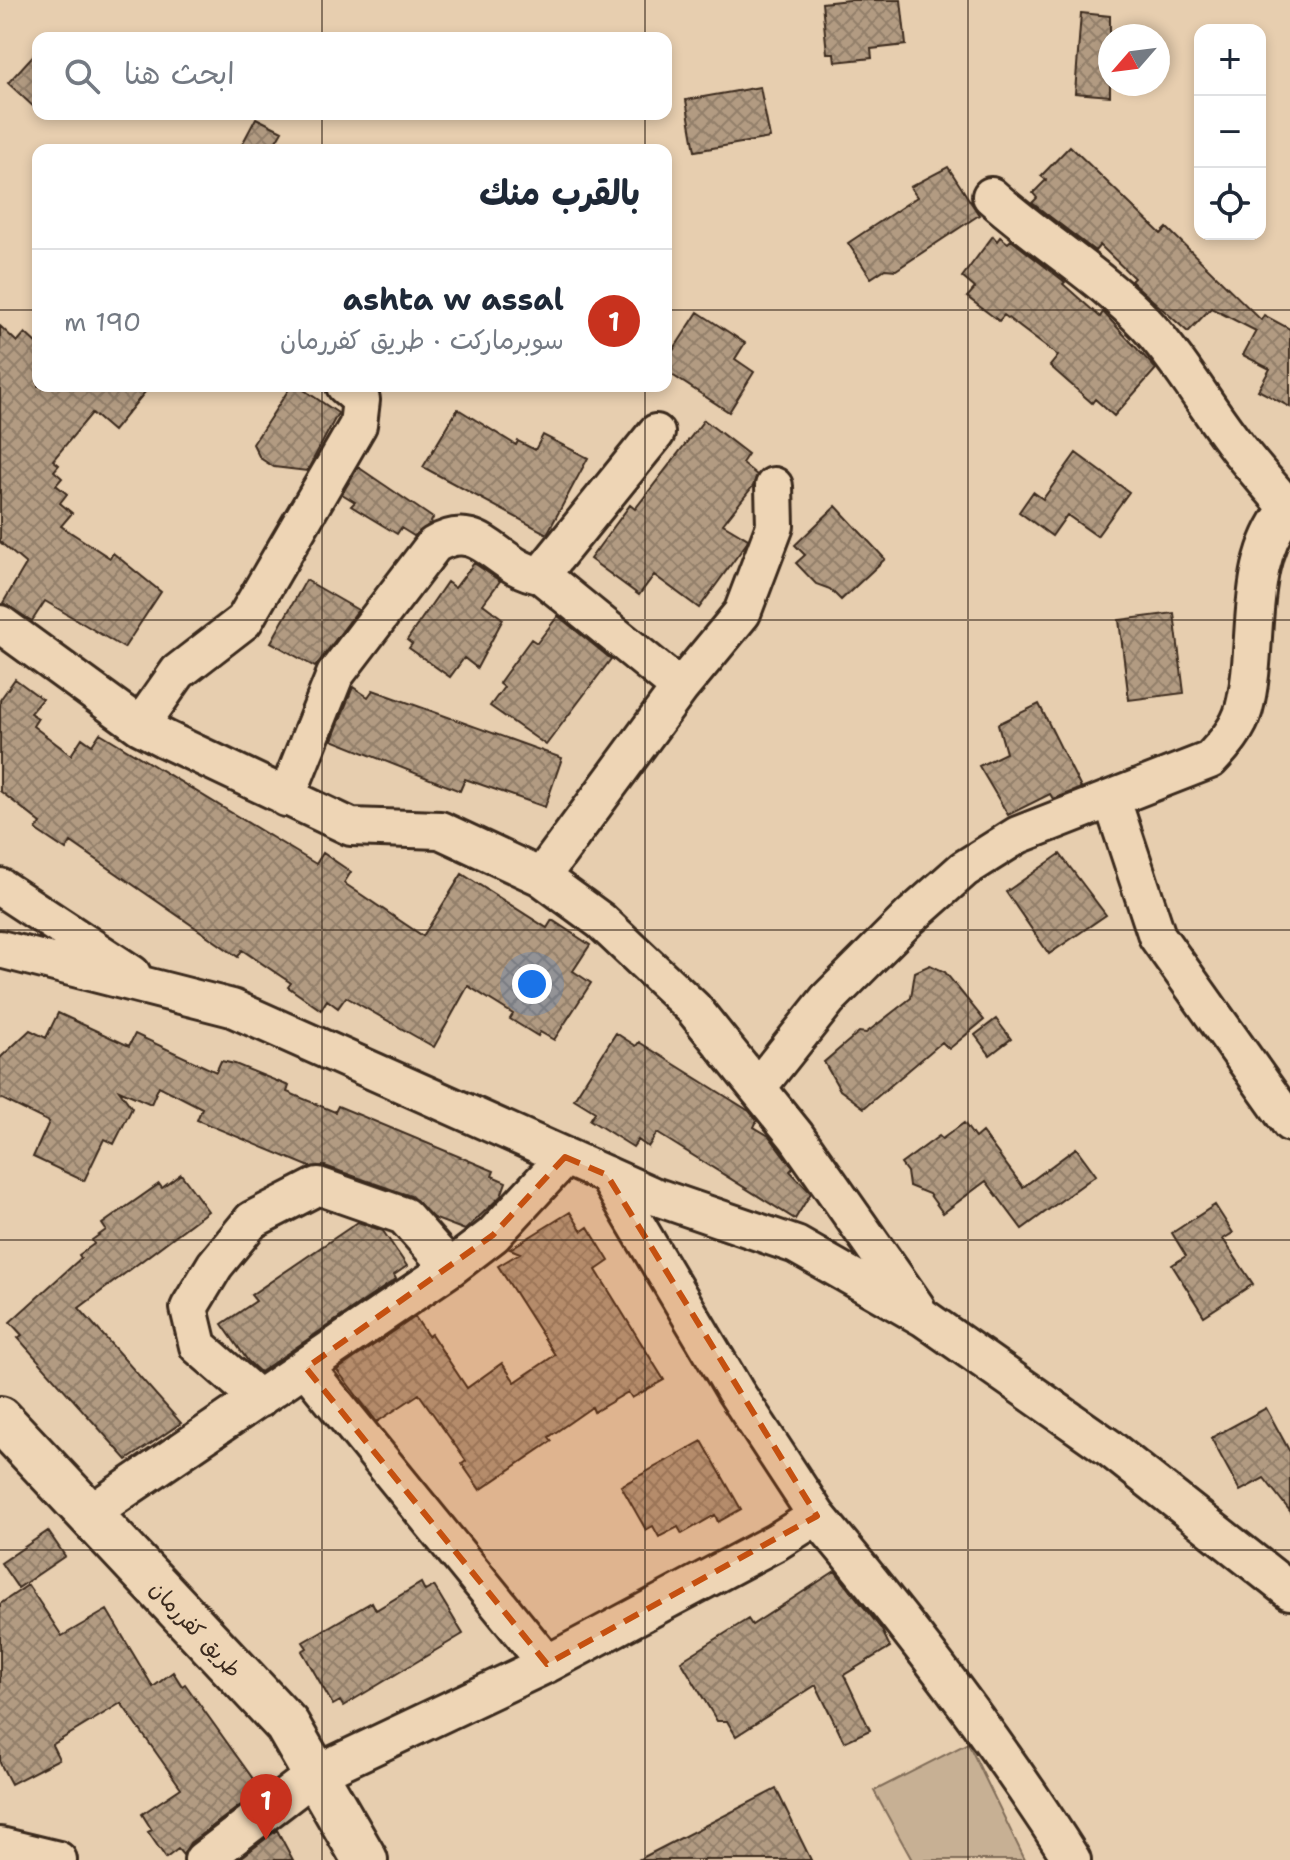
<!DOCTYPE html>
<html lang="ar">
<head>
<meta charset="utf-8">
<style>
	body { margin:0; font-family:"Shantell Sans","Playpen Sans Arabic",sans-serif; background:#f2f2f3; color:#1f2937; direction:rtl }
	.controls { position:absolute; right:24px; top:24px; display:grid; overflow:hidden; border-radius:16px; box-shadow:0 4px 12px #0003 }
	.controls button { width:72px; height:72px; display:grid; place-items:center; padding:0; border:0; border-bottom:2px solid #e0e1e3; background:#fff; color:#1f2937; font:40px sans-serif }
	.compass { position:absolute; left:1098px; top:24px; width:72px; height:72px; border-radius:50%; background:#fff; box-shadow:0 4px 12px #0003; rotate:242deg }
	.you { position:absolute; left:532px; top:984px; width:28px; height:28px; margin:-20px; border:6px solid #fff; border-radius:50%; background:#1a73e8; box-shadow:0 0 0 12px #1a73e833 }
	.badge { display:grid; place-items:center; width:52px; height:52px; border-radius:50%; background:#c8321e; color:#fff; font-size:26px; font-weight:700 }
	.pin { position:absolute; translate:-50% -66px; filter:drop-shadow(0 2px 4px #0008) }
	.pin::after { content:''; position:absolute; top:42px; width:28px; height:24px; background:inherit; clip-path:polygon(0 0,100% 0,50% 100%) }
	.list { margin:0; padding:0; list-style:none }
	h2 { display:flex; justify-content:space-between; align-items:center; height:104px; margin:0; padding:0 32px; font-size:34px }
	h2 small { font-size:26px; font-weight:400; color:#747a83 }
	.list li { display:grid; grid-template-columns:52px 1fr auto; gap:24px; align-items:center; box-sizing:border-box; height:144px; padding:0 32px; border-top:2px solid #e0e1e3 }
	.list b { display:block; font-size:30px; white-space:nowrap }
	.list p { margin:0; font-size:26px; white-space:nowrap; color:#747a83 }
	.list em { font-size:26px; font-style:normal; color:#747a83 }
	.icon { flex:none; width:44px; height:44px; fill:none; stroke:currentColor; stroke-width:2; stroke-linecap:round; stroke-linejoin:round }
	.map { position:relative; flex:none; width:1290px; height:1860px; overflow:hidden; direction:ltr }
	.search { position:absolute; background:#fff; box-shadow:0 4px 12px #0003; left:32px; top:32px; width:640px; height:88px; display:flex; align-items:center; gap:20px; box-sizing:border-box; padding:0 28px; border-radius:16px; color:#747a83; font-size:30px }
	.panel { position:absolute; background:#fff; box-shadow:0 4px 12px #0003; left:32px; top:144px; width:640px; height:248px; border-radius:16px; direction:rtl }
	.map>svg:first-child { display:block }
</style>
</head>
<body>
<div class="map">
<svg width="1290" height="1860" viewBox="0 0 1290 1860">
	<defs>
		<pattern id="building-cross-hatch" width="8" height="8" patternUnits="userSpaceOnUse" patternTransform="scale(2)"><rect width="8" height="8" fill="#b29b82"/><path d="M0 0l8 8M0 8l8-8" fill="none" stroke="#927f6a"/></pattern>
	</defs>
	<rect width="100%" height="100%" fill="#e7ceaf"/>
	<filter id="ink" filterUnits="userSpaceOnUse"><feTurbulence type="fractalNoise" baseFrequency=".0125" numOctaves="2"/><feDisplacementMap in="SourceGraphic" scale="16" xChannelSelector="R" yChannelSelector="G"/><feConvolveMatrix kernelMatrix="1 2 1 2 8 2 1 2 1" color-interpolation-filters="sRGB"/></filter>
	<g filter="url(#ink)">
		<!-- pitch -->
		<path fill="#c7b094" stroke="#816d59" stroke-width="2" d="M968,1743L1025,1860H912L874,1791Z"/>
		<!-- building -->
		<path fill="url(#building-cross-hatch)" stroke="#3b2a1e" stroke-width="2" d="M849,0H901L906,45L871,49L872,58L835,62L834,53H827L822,3Z
			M1081,13L1110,16V96L1075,93Z
			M38,50V111L8,83Z
			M760,87L770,138L695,151L686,100Z
			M256,118L282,131L271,150H239Z
			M1070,146L1161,234L1167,228L1261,320L1264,315L1290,329V407L1258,390L1270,369L1243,355L1256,331L1211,308L1188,332L1131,281L1134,278L1100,245L1095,251L1032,203L1037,198L1033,193L1046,180L1041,176Z
			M948,167L979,215L896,270L885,269L871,278L848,243L917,197L910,187Z
			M993,236L997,241L1000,237L1008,243L1011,240L1065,282L1063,284L1100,317L1103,312L1156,369L1114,416L1095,399L1092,403L1050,366L1058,356L1004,315L999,321L967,297L975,288L962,277Z
			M698,312L745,343L735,359L754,372L729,412L666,371V361Z
			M0,326L17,342L25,333L38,345V386H150L113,431L92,413L53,460L59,465L54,471L62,478L56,485L67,494L60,503L72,513L61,526L110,558L113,553L161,592L124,648L45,601L32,621L3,603L26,564L0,542Z
			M291,386H298L338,413L307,471L274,467L260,458L253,444Z
			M458,409L516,445L518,441L535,450L543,435L588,458L547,534L423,467Z
			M704,420L748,454L742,463L757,475L753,486L723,524L748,539L746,544L699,608L654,575L639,595L590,559L630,505L635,509Z
			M1076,453L1129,492L1097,536L1067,515L1052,536L1019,512L1033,492L1043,499Z
			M358,467L433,518L430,524L414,536L401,528L397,534L351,506L355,502L342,494Z
			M836,506L885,559L841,600L830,589L816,584L796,563L805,555L795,545Z
			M474,563L500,581L483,604L503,619L477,668L464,658L450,677L409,648L412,644L407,640L447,582L455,588Z
			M306,580L358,610L315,667L271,642Z
			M1174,613L1184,693L1129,700L1119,620Z
			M558,616L611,659L546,745L490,706L504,687L499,683L531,639L537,643Z
			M15,679L42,699L30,713L38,718L33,726L71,755L82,738L92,745L100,733L316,864L323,853L351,872L344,883L423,936L462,874L547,928L552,920L590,945L573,971L591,983L554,1040L540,1032L538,1036L510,1019L513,1014L468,986L434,1047L346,997L338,1008L327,1000L321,1010L288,987L291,983L242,950L238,957L71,842L66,850L36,830L41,823L0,791V700Z
			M353,687L368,697L373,690L562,758L545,807L465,779L460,791L332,740Z
			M1039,704L1081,788L1053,799L1050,794L1008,815L979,766L1006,753L998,724Z
			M1060,854L1106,915L1049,954L1006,892Z
			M930,965L945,972L984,1020L949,1049L942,1042L864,1108L840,1090L824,1062L859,1032L866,1033L911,998L915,972Z
			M58,1013L129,1046L135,1034L216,1072L221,1061L235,1064L289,1086L287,1092L335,1112L338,1106L494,1171L492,1176L506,1182L501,1196L465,1230L433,1218L411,1196L325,1166L310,1167L197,1120L202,1108L159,1086L151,1104L119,1090L132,1108L114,1144L104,1139L84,1181L33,1157L49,1122L0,1098V1058L30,1030L46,1038Z
			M996,1019L1011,1039L990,1055L975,1035Z
			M616,1033L636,1046L639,1042L749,1111L757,1121L754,1127L769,1136L793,1168L790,1171L811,1193L795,1219L657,1133L648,1147L638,1140L633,1147L590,1120L595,1112L574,1099Z
			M964,1123L975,1138L982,1132L1023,1187L1076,1148L1096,1175L1022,1229L986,1181L943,1213L929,1194L909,1186L907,1172L901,1164L939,1136L942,1139Z
			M181,1174L208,1211L79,1308L181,1423L127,1460L18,1338L22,1335L10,1322L81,1258L79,1255L94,1244L92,1240L106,1230L102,1224L159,1184L162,1188Z
			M1215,1205L1233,1233L1223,1239L1253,1284L1204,1316L1172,1265L1186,1256L1172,1233Z
			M570,1212L582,1231L588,1227L609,1261L596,1270L664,1380L632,1398L628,1392L594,1412L592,1407L549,1437L552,1441L480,1490L462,1464L466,1461L419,1394L377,1422L337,1370L415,1317L428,1336L431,1334L467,1388L502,1363L515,1382L555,1355L498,1266L520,1253L510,1249Z
			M358,1222L383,1231L407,1266L394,1275L396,1279L260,1372L248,1361L222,1324L256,1301L251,1295Z
			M1266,1408L1290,1452V1511L1264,1478L1240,1491L1211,1438Z
			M702,1441L741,1509L718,1522L715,1515L682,1534L678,1527L659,1537L653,1526L646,1530L621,1486Z
			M48,1531L65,1556L18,1588L1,1563Z
			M835,1571L882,1630L890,1647L844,1675L870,1730L844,1742L816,1685L736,1736L727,1721H717L681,1661L748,1619L752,1625Z
			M421,1583L425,1591L434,1586L463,1634L343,1706L340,1701L333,1705L302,1651L307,1648L303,1642L372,1602L376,1610Z
			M28,1585L62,1636L107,1610L153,1687L173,1672L182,1686L185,1684L261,1790L190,1843L183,1855L178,1849L166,1858L148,1832L152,1830L142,1814L181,1788L121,1703L52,1745L59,1759L11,1784L0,1763V1604Z
			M776,1789L811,1860H638Z
			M277,1830L293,1860H238Z"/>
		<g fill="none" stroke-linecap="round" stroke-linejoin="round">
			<defs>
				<path id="minor" d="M991,196C1041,241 1101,276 1147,325C1180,361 1204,404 1234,443C1251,466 1271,487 1289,509
					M541,575L680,688
					M0,624L140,726L165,739L351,827L440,830L541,877L601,921L693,1008L796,1136L916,1307
					M140,726L178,672L244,621L358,425L361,400L345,386
					M286,798L335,675L434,545C481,516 496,569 541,575L656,433
					M1112,800L1157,936L1290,1123
					M541,877L680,688L742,613L775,526L774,486
					M0,887L132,974
					M0,949L232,1008L651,1195L796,1245L924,1318L1108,1447L1290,1591
					M758,1087L828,999L910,917L964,869L1018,835L1210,760C1224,745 1239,728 1244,709C1261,644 1242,561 1290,507
					M306,1368L547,1664
					M259,1399L198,1346L189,1308L215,1265L252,1220L318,1186L404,1216L450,1268
					M89,1514L450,1268L493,1235L565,1157
					M817,1516C909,1626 995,1738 1072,1860
					M0,1846L58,1860
					M203,1860L317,1773L547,1664L776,1542L817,1516L735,1391L607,1175"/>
				<path id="major" d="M0,1419L287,1725L365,1860"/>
			</defs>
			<!-- minor casing -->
			<use href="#minor" stroke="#3b2a1e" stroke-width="42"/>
			<!-- major casing -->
			<use href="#major" stroke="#3b2a1e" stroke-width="50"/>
			<!-- minor -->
			<use href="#minor" stroke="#eed5b5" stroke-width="36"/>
			<!-- major -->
			<use href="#major" stroke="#eed5b5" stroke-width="44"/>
		</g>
	</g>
	<!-- marked area -->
	<path fill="#c55010" fill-opacity="0.2" stroke="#c55010" stroke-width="6" stroke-dasharray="16 10" stroke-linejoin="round" d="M565,1157L607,1175L817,1516L547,1664L306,1368L493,1235Z"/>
	<!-- grid -->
	<path fill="none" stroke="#3b2a1e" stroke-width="2" stroke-opacity="0.55" d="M322,0V38M645,0V38M968,0V1860M322,114V150M645,114V150M0,310H38M666,310H1290M322,386V1860M645,386V1860M0,620H1290M0,930H1290M0,1240H1290M0,1550H1290"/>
	<g text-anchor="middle" stroke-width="6" stroke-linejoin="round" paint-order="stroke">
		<!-- street labels -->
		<g font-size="22" fill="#3b2a1e" stroke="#eed5b5">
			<text transform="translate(196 1629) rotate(47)" y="8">طريق كفررمان</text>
		</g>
	</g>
</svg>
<div class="controls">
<button>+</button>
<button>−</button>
<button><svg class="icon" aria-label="locate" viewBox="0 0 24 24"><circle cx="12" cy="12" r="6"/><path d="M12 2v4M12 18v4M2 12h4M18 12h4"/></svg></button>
</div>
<svg class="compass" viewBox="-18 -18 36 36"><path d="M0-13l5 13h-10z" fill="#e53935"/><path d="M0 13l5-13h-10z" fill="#747a83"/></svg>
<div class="you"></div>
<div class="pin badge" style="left:266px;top:1840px">1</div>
<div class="search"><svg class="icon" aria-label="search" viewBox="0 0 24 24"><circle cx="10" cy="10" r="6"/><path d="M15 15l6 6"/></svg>ابحث هنا</div>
<section class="panel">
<h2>بالقرب منك<small></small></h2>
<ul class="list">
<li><span class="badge">1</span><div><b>ashta w assal</b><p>سوبرماركت · طريق كفررمان</p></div><em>190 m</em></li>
</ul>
</section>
</div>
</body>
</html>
